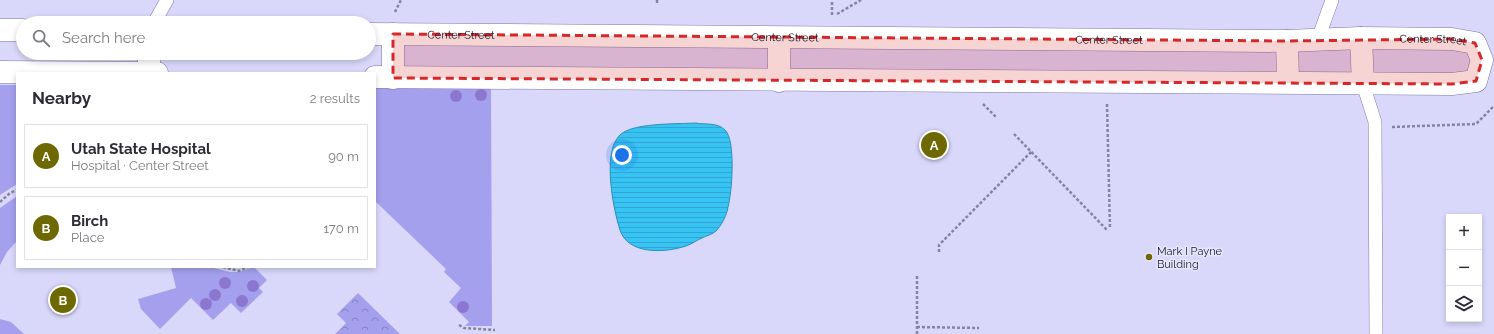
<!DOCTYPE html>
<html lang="en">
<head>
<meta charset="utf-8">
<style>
	body { margin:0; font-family:Raleway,sans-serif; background:#f7f7f7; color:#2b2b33 }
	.controls { position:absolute; right:12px; bottom:12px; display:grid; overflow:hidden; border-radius:0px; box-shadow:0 2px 6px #0003 }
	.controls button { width:36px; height:36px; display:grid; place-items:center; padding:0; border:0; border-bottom:1px solid #e1e1e2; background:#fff; color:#2b2b33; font:20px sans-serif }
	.you { position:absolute; left:622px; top:155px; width:14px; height:14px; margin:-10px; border:3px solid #fff; border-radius:50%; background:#1a73e8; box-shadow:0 0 0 6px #1a73e833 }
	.badge { display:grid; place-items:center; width:26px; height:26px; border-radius:50%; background:#6d6800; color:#fff; font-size:13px; font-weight:700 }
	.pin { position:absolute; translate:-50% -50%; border:2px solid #fff; box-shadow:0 1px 4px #0006 }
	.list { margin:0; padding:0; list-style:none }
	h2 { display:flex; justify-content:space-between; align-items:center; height:52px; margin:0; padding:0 16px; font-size:17px }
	h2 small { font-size:13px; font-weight:400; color:#7c7c81 }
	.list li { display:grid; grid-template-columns:26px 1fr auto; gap:12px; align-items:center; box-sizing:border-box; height:64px; margin:0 8px 8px; padding:0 8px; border:1px solid #e1e1e2; border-radius:0px }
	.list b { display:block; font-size:15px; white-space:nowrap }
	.list p { margin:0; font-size:13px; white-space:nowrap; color:#7c7c81 }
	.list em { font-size:13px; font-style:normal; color:#7c7c81 }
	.icon { flex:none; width:22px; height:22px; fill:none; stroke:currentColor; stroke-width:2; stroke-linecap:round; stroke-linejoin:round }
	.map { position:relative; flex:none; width:1494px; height:334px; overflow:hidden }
	.search { position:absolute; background:#fff; box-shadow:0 2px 6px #0003; left:16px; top:16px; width:360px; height:44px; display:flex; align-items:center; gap:10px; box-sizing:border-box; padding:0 14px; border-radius:22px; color:#7c7c81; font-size:15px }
	.panel { position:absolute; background:#fff; box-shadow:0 2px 6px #0003; left:16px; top:72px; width:360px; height:196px; border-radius:0px }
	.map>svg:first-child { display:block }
</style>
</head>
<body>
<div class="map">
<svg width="1494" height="334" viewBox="0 0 1494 334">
	<defs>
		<pattern id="park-crowns" width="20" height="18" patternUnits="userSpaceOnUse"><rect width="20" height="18" fill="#a5a0ed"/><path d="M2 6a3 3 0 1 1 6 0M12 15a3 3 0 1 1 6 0" fill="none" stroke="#8681c0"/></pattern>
		<pattern id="water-rules" width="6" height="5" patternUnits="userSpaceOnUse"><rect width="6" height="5" fill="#37c3f3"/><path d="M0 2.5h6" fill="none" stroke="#30a7d0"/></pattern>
	</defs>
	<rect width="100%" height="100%" fill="#d9d8fa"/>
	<!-- grass -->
	<path fill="#a5a0ed" d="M0,85H17V184L0,195Z
		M375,87L491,88L492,326H465L469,322L449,302L461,288L444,272L446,269L375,201Z
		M17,196V241L7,252L0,265V208Z
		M171,267H210L230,272H239L254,267L267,280L259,288L263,292L241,313L231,303L213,320L191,298L160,329L141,309L138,299L176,288Z
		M0,319L11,322L24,334H0Z"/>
	<!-- park -->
	<path fill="url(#park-crowns)" d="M358,293L400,334H335L346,323L337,314Z"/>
	<!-- water -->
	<path fill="url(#water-rules)" stroke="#2e90b7" d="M696,123C705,125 717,122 725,130C736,140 732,193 728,207C727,215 721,226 716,231C713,234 706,236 702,238C697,240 692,244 686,246C665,253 628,255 620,230C613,208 600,145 624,132C640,123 677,124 696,123Z"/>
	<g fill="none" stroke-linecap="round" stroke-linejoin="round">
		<defs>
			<path id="lane" d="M154,23L167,0
				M1318,39L1332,0
				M1363,84L1375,122L1376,334"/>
			<g id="secondary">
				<path d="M0,30H23"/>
				<path id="s1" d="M369,34L1287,41L1361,38L1452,39L1475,43L1482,60L1476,81L1452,84L375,77"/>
				<path d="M393,34V78"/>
				<path d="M779,38V81"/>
				<path d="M1361,38L1363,84"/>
				<path d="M1287,41L1288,82"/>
				<path d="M149,53V73"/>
				<path d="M0,72L157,73"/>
			</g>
		</defs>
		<!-- lane casing -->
		<use href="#lane" stroke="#7a77aa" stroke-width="14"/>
		<!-- secondary casing -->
		<use href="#secondary" stroke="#7a77aa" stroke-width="23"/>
		<!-- path -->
		<path stroke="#8584a0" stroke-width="2.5" stroke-dasharray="3 2" stroke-linecap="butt" d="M657,0V3
			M395,12L401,0
			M837,14L861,0
			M832,15V0
			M983,104L997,118
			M1107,104L1110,229
			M1392,127L1476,124L1494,106
			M1014,134L1108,231
			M0,202L10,193L17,190
			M939,252V245L1032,151
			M223,267L239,271L248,267
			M459,325L464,328L495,330
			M917,327L979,328
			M917,334V276"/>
		<!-- lane -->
		<use href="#lane" stroke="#fff" stroke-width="13"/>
		<!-- secondary -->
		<use href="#secondary" stroke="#fff" stroke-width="22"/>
	</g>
	<!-- trees -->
	<g fill="#8b77d0">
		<circle cx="481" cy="95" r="6"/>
		<circle cx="456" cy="96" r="6"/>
		<circle cx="225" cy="283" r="6"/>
		<circle cx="253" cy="286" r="6"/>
		<circle cx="215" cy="295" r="6"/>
		<circle cx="242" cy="301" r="6"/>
		<circle cx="206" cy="304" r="6"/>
		<circle cx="463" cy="307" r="6"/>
	</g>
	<!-- marked area -->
	<path fill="#d62828" fill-opacity="0.2" stroke="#d62828" stroke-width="3" stroke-dasharray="8 5" stroke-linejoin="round" d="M393,34L1287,41L1452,39L1475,43L1482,60L1476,81L1452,84L393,78Z"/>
	<!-- markers -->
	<circle fill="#6d6800" stroke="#e7e7fd" stroke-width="1.5" cx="1149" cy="257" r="4"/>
	<g text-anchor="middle" stroke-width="3" stroke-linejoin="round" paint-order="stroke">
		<!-- street labels -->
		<g font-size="11" fill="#1a182c" stroke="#e7e7fd">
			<text dy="4" stroke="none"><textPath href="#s1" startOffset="92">Center Street</textPath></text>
			<text dy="4" stroke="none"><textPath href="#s1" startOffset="416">Center Street</textPath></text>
			<text dy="4" stroke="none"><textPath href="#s1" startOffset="740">Center Street</textPath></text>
			<text dy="4" stroke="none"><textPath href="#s1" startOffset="1064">Center Street</textPath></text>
		</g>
		<!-- poi labels -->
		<g font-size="11" fill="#1a182c" stroke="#e7e7fd" text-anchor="start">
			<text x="1157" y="255">Mark I Payne<tspan x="1157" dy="13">Building</tspan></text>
		</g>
	</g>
</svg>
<div class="controls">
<button>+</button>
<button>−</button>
<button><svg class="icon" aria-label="layers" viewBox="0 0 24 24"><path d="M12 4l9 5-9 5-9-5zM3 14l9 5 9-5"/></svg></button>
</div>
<div class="you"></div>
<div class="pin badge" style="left:934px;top:145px">A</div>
<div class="pin badge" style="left:63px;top:300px">B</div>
<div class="search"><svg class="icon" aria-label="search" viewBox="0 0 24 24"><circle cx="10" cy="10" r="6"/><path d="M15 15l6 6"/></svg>Search here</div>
<section class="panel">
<h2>Nearby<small>2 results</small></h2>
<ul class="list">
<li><span class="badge">A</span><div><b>Utah State Hospital</b><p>Hospital · Center Street</p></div><em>90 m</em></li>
<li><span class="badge">B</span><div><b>Birch</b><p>Place</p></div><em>170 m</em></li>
</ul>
</section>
</div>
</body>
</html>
